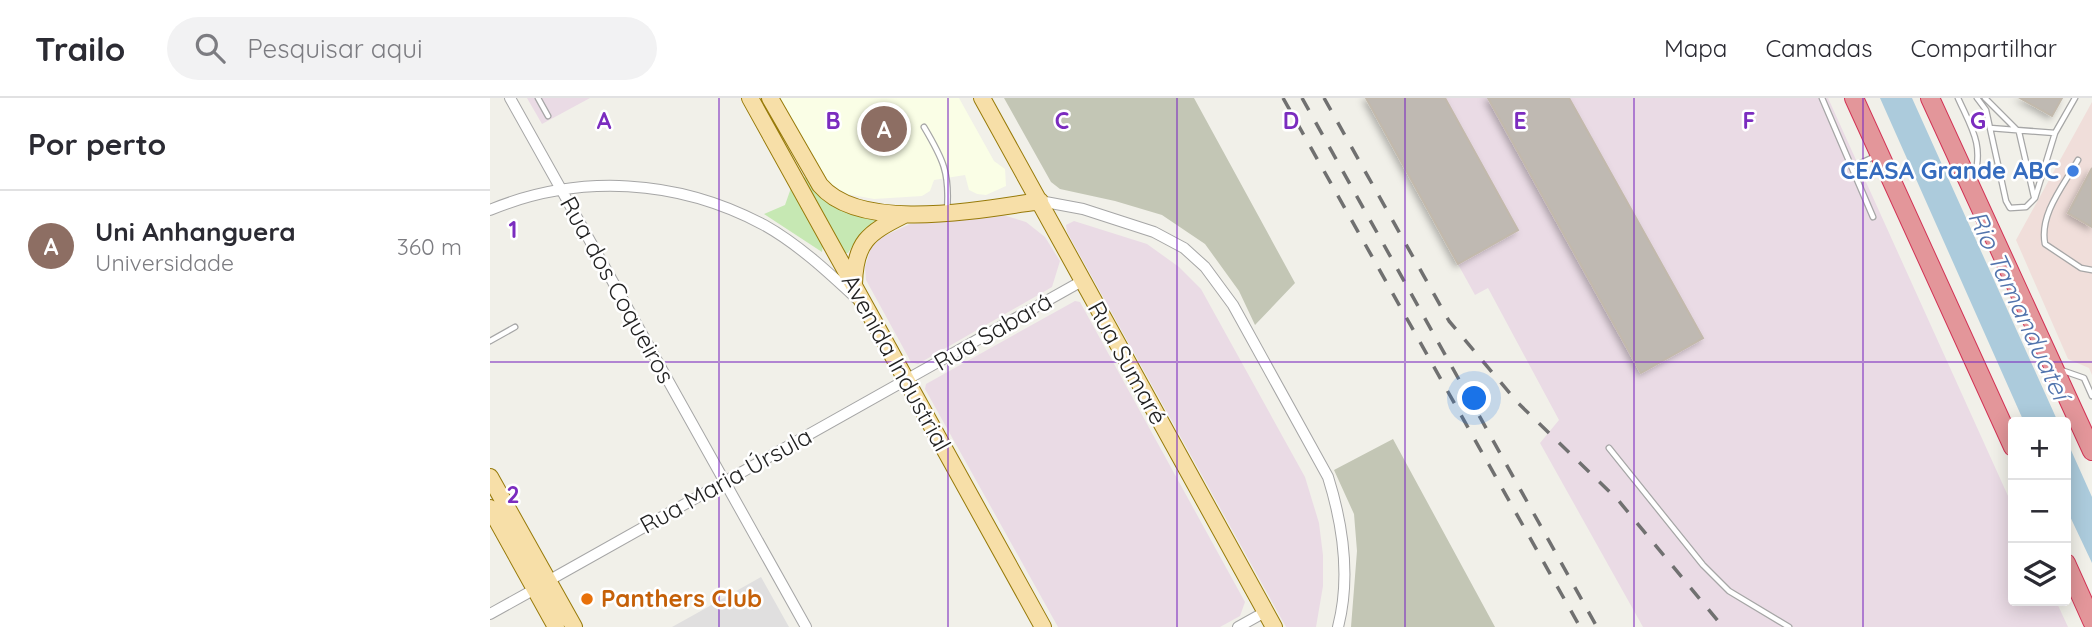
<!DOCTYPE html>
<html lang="pt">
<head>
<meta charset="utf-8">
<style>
	body { margin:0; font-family:Quicksand,sans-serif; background:#f2f2f3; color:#2b2b33 }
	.controls { position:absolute; right:21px; bottom:21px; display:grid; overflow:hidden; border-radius:7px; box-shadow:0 4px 18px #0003 }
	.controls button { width:63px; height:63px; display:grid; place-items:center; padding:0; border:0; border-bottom:2px solid #e1e1e2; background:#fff; color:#2b2b33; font:35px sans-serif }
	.you { position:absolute; left:985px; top:301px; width:24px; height:24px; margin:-18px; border:5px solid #fff; border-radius:50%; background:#1a73e8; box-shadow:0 0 0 10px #1a73e833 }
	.badge { display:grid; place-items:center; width:46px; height:46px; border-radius:50%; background:#c8240b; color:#fff; font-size:23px; font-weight:700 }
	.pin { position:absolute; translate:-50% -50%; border:4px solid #fff; box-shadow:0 2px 7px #0006 }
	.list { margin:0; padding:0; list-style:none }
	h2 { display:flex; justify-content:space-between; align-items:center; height:91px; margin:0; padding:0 28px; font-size:30px }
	h2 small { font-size:23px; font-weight:400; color:#7c7c81 }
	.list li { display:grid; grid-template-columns:46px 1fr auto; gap:21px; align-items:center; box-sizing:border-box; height:112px; padding:0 28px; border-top:2px solid #e1e1e2 }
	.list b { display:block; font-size:26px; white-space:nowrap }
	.list p { margin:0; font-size:23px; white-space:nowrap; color:#7c7c81 }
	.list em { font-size:23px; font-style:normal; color:#7c7c81 }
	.icon { flex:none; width:38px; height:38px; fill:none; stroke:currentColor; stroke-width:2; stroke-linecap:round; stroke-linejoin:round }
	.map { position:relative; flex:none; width:1602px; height:529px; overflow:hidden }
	header { display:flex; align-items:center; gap:42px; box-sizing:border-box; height:98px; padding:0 35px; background:#fff; border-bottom:2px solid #e1e1e2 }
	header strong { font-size:33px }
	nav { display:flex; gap:38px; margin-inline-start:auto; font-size:24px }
	.search { width:490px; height:63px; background:#f2f2f3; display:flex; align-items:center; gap:18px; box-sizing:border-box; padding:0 24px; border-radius:38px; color:#7c7c81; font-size:26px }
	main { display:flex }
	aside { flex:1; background:#fff }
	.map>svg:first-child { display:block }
</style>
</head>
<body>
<header>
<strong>Trailo</strong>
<div class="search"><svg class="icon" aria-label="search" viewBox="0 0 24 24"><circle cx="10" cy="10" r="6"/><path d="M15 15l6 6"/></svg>Pesquisar aqui</div>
<nav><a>Mapa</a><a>Camadas</a><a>Compartilhar</a></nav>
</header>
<main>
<aside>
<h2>Por perto<small></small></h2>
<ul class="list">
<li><span class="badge" style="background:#8d6e63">A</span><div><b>Uni Anhanguera</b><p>Universidade</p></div><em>360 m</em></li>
</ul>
</aside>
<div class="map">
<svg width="1602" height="529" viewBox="0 0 1602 529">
	<defs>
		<filter id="shadow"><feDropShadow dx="-3" dy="3" stdDeviation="3.5" flood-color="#0004"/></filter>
	</defs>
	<rect width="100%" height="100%" fill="#f1f0e9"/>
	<!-- residential -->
	<path fill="#e0dfdf" d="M271,479L299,529H182L209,514Z"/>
	<!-- commercial -->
	<path fill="#f0deda" d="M1602,4V277L1599,270L1578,261L1526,142Z"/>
	<!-- industrial -->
	<path fill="#eadbe5" d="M37,0H100L52,26Z
		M876,0H1338L1523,409V503H1566L1578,529H1153L1050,345L1069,322L998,190L985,197Z
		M513,117L536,124L555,139L570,163L562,189L428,266L421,264L376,182L375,169L381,150L392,139L420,126Z
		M584,123L657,146L689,169L711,191L815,379L829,425L833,457V488L826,529H796L577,134L576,127Z
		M585,203L590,204L755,504L750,518L730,529H568L435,291L436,286Z"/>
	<!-- education -->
	<path fill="#fafee6" d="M284,0H469L504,63L515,71L516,88L496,97L487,96L479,92L475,77L444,82L440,93L432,98L384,101L357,96L332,81Z"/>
	<!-- construction -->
	<path fill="#c3c6b5" d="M514,0H704L805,185L765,227L749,193L715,146L672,117L625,103L570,91L561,84Z
		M903,341L1005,529H861L867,453L864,416L844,372Z"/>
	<!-- grass -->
	<path fill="#c6e8b3" d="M315,79C334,107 358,116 390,122L367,141L358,155H354L311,82Z
		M301,90L333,147L332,154L274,116L295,107Z"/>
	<!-- water -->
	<path fill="#accbdc" d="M1390,0H1422L1568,324H1534Z
		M1576,341L1602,399V465L1576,410Z"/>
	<!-- building -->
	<path fill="#bfb9b2" stroke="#c2b9ac" stroke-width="2" filter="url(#shadow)" d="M876,0H955L1028,132L968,166Z
		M998,0H1079L1213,240L1151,275Z
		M1530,0H1572L1562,18Z
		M1602,70V129L1578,115Z"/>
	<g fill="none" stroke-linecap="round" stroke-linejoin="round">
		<defs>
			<path id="lane" d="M48,0L58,18
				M1332,0L1383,119
				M1468,0C1482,31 1494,47 1484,81
				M1487,0L1496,12L1516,103L1520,110L1536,109L1545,100L1565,35L1585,0
				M1495,0L1529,34L1544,99
				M434,29C453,61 460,75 457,112
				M1500,30L1565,35
				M1588,62C1574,87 1549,116 1555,146L1591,170L1602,172
				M1362,69L1386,58
				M0,243L25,229
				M1571,272L1594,280L1602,298
				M1119,350L1213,467L1239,493L1299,529"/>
			<path id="street" d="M20,0L316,529
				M550,103L593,111L664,134L694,150L715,169L743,207L838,379C853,427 861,479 848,529
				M0,112C89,75 188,81 274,127C308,146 338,174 366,200
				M58,483L592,183
				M0,516L45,491
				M748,529L775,514"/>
			<path id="primary" d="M260,0L553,529
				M280,0L330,87C371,136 493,111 550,103
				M492,0L784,529
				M364,186C365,144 378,135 414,117
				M0,379L84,529
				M0,410L66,529"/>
			<path id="highway" d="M1364,0L1523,349
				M1440,0L1602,353
				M1576,465L1602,523"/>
		</defs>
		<!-- lane casing -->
		<use href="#lane" stroke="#a6a6a6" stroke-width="7"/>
		<!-- street casing -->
		<use href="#street" stroke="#a6a6a6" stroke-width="12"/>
		<!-- primary casing -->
		<use href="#primary" stroke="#977a09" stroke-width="18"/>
		<!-- highway casing -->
		<use href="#highway" stroke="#d23355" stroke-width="20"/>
		<!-- lane -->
		<use href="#lane" stroke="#fff" stroke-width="4.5"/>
		<!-- street -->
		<use href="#street" stroke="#fff" stroke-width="10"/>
		<!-- primary -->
		<use href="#primary" stroke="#f7dfa8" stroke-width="16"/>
		<!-- highway -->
		<use href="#highway" stroke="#e3969a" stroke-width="18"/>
		<!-- rail -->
		<path stroke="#707070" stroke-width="3.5" stroke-dasharray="14 14" stroke-linecap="butt" d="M793,0L1090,529
			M812,0L1107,529
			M834,0L959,223L1028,305L1128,402L1233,529"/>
	</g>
	<!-- grid -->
	<path fill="none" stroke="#7b2cbf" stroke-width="2" stroke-opacity="0.55" d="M229,0V529M458,0V529M687,0V529M915,0V529M1144,0V529M1373,0V529M0,264H1602"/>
	<!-- markers -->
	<circle fill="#3f7fe0" stroke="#fff" stroke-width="2.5" cx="1583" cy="73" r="7"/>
	<circle fill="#e8710a" stroke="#fff" stroke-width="2.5" cx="97" cy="501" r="7"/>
	<g text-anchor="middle" stroke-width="5" stroke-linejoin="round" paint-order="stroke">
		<!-- shop labels -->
		<g font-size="24" font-weight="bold" fill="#366cbe" stroke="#fff" text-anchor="end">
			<text x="1569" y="81">CEASA Grande ABC</text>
		</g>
		<!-- street labels -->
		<g font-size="24" fill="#222" stroke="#fff">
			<text transform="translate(127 192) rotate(61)" y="8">Rua dos Coqueiros</text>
			<text transform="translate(503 234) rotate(-30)" y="8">Rua Sabará</text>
			<text transform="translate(406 265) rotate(61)" y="8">Avenida Industrial</text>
			<text transform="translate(637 265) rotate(61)" y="8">Rua Sumaré</text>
			<text transform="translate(236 383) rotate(-29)" y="8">Rua Maria Úrsula</text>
		</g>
		<!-- food labels -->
		<g font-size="24" font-weight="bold" fill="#c56008" stroke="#fff" text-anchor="start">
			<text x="111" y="509">Panthers Club</text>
		</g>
		<!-- water labels -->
		<g font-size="26" font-style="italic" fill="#5274ad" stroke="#fff">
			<text transform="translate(1529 207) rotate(65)" y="9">Rio Tamanduateí</text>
		</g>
	</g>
	<g font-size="23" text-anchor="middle" font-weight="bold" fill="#7b2cbf" stroke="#fff" stroke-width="5" stroke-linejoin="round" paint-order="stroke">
		<text x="114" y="31">A</text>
		<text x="343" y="31">B</text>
		<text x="572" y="31">C</text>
		<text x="801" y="31">D</text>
		<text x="1030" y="31">E</text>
		<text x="1259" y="31">F</text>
		<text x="1488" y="31">G</text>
		<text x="23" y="140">1</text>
		<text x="23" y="405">2</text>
	</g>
</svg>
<div class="controls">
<button>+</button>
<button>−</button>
<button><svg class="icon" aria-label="layers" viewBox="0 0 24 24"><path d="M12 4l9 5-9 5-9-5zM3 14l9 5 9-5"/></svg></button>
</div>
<div class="you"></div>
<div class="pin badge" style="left:394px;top:31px;background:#8d6e63">A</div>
</div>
</main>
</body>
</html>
